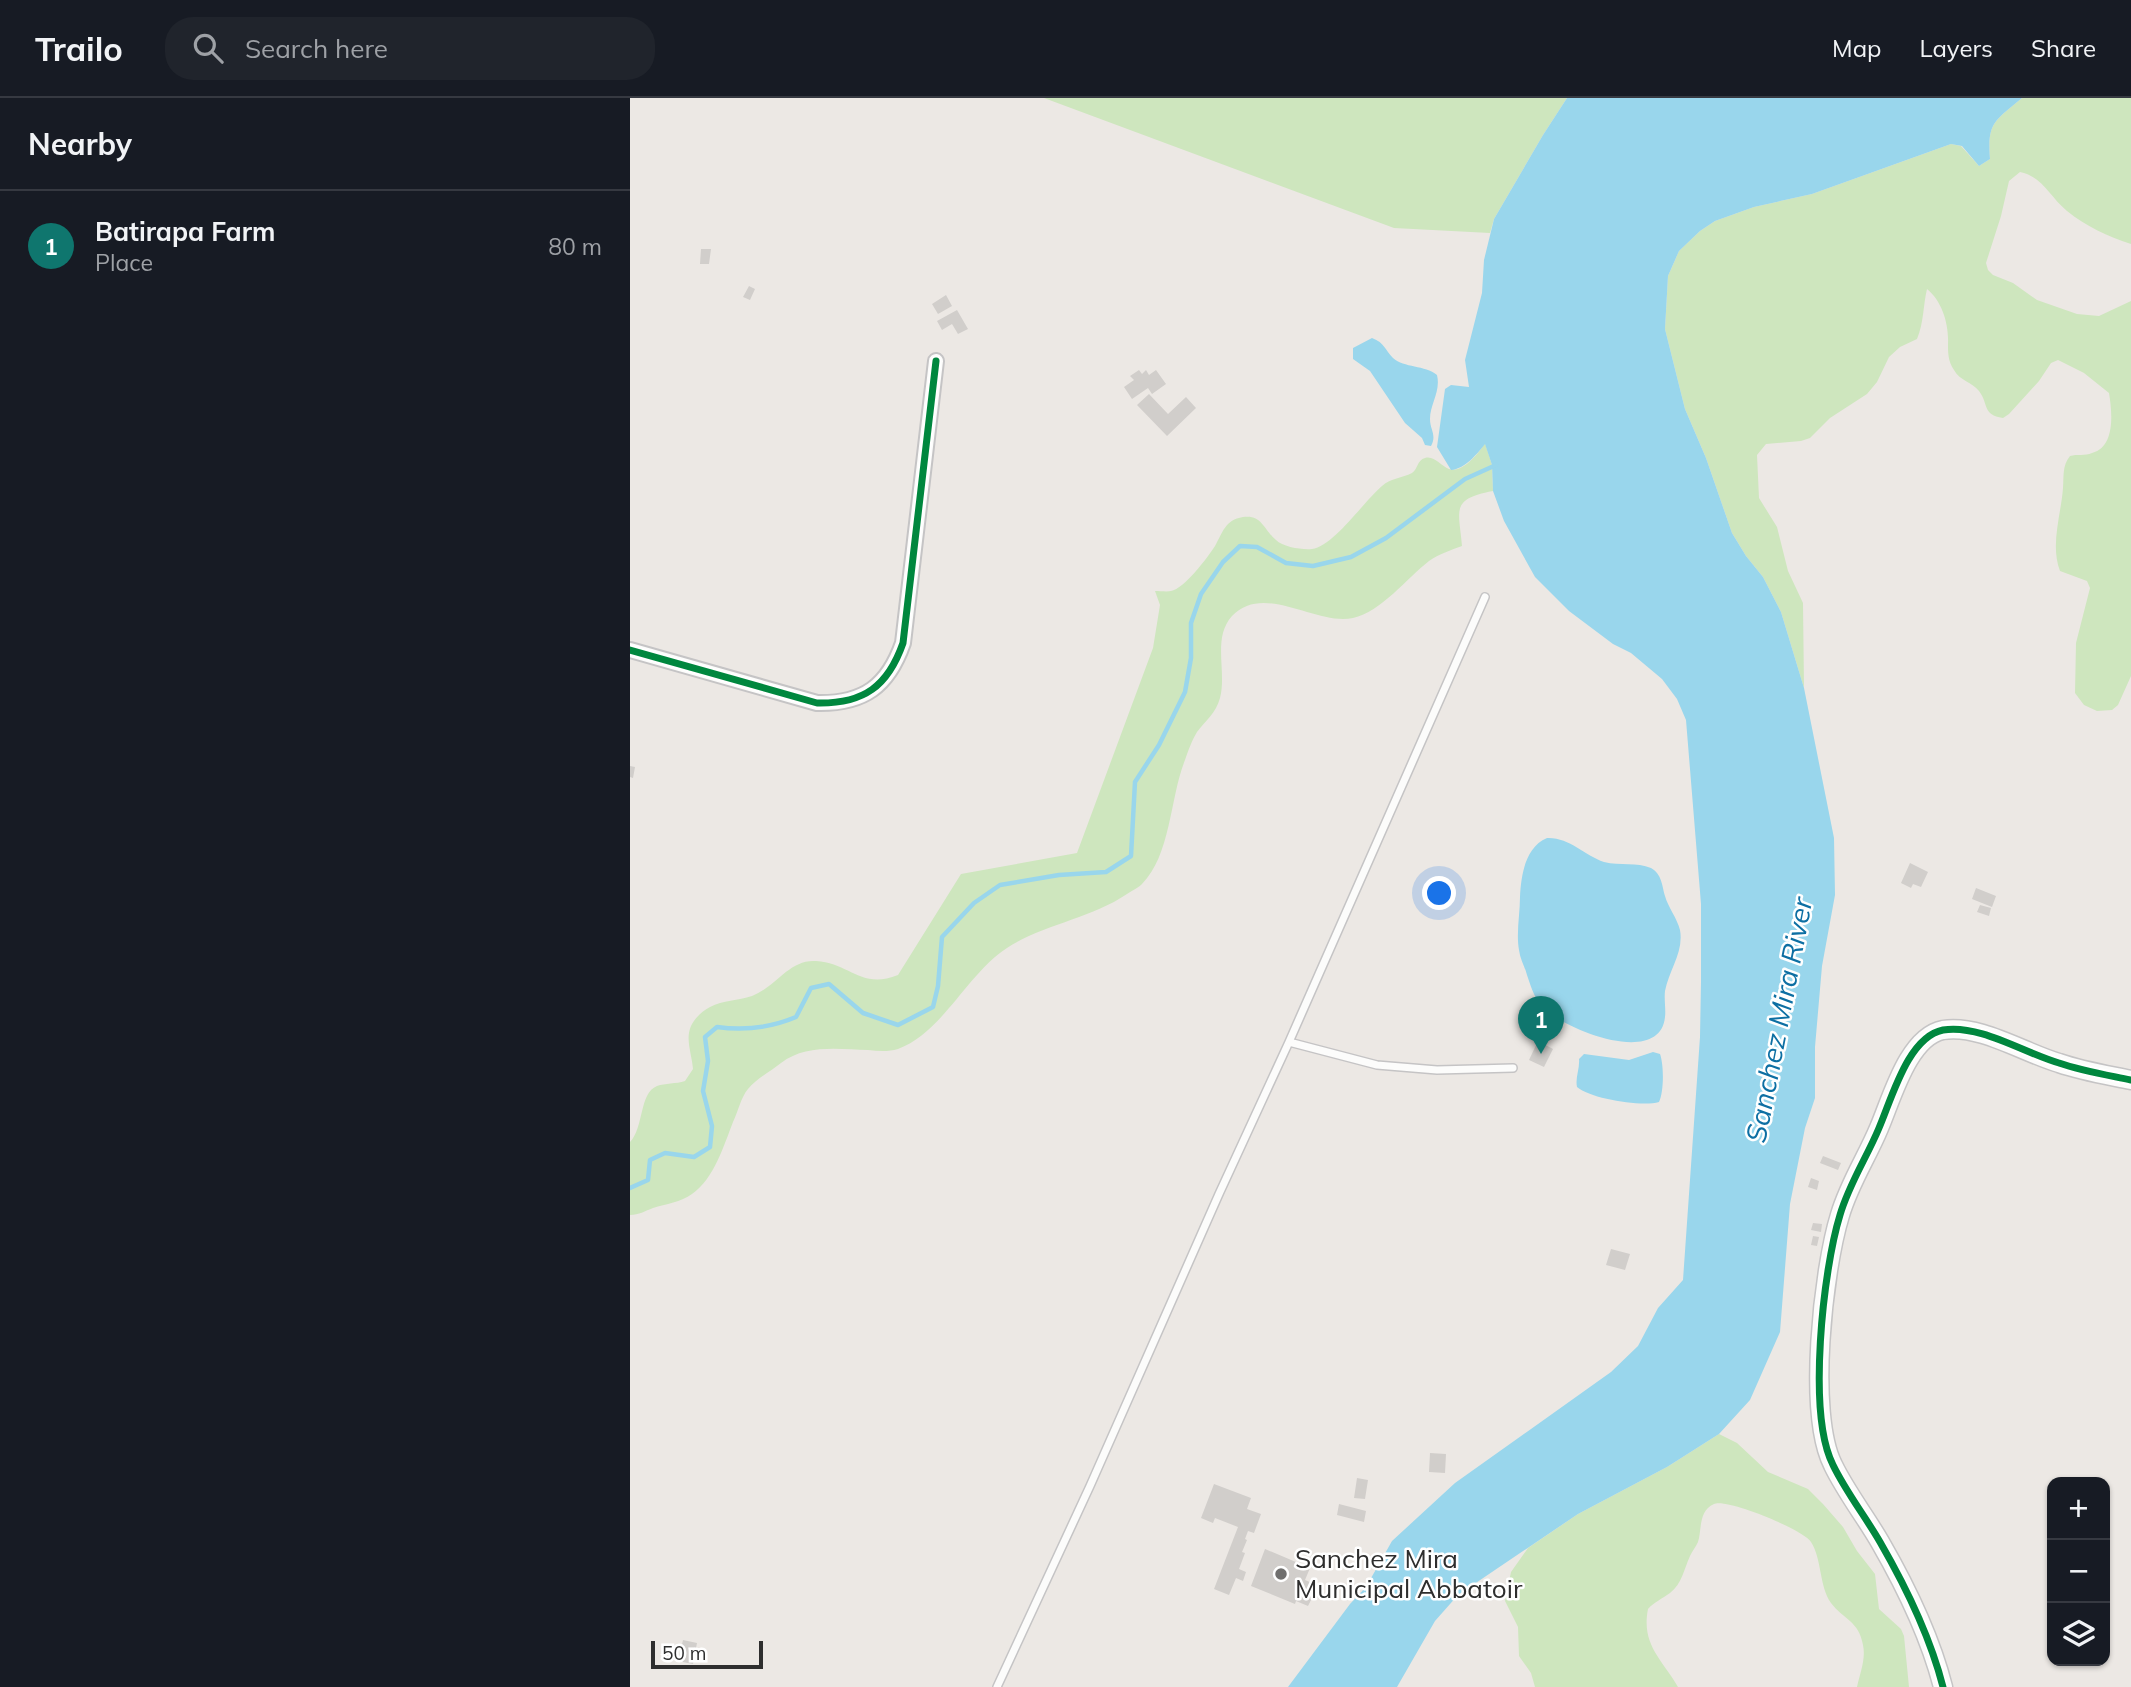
<!DOCTYPE html>
<html lang="en">
<head>
<meta charset="utf-8">
<style>
	body { margin:0; font-family:Mulish,sans-serif; background:#20242c; color:#f1f3f6 }
	.controls { position:absolute; right:21px; bottom:21px; display:grid; overflow:hidden; border-radius:14px; box-shadow:0 2px 5px #0004 }
	.controls button { width:63px; height:63px; display:grid; place-items:center; padding:0; border:0; border-bottom:2px solid #363941; background:#171b24; color:#f1f3f6; font:35px sans-serif }
	.scale { position:absolute; left:21px; bottom:18px; width:112px; box-sizing:border-box; padding-left:7px; border:4px solid #2e2e2e; border-top:0; font-size:19px; line-height:24px; white-space:nowrap; color:#2e2e2e; -webkit-text-stroke:5px #fff; paint-order:stroke }
	.you { position:absolute; left:810px; top:796px; width:24px; height:24px; margin:-18px; border:5px solid #fff; border-radius:50%; background:#1a73e8; box-shadow:0 0 0 10px #1a73e833 }
	.badge { display:grid; place-items:center; width:46px; height:46px; border-radius:50%; background:#0f766e; color:#fff; font-size:23px; font-weight:700 }
	.pin { position:absolute; translate:-50% -58px; filter:drop-shadow(0 2px 4px #0008) }
	.pin::after { content:''; position:absolute; top:37px; width:24px; height:21px; background:inherit; clip-path:polygon(0 0,100% 0,50% 100%) }
	.list { margin:0; padding:0; list-style:none }
	h2 { display:flex; justify-content:space-between; align-items:center; height:91px; margin:0; padding:0 28px; font-size:30px }
	h2 small { font-size:23px; font-weight:400; color:#9ea1a6 }
	.list li { display:grid; grid-template-columns:46px 1fr auto; gap:21px; align-items:center; box-sizing:border-box; height:112px; padding:0 28px; border-top:2px solid #363941 }
	.list b { display:block; font-size:26px; white-space:nowrap }
	.list p { margin:0; font-size:23px; white-space:nowrap; color:#9ea1a6 }
	.list em { font-size:23px; font-style:normal; color:#9ea1a6 }
	.icon { flex:none; width:38px; height:38px; fill:none; stroke:currentColor; stroke-width:2; stroke-linecap:round; stroke-linejoin:round }
	.map { position:relative; flex:none; width:1501px; height:1589px; overflow:hidden }
	header { display:flex; align-items:center; gap:42px; box-sizing:border-box; height:98px; padding:0 35px; background:#171b24; border-bottom:2px solid #363941 }
	header strong { font-size:33px }
	nav { display:flex; gap:38px; margin-inline-start:auto; font-size:24px }
	.search { width:490px; height:63px; background:#20242c; display:flex; align-items:center; gap:18px; box-sizing:border-box; padding:0 24px; border-radius:28px; color:#9ea1a6; font-size:26px }
	main { display:flex }
	aside { flex:1; background:#171b24 }
	.map>svg:first-child { display:block }
</style>
</head>
<body>
<header>
<strong>Trailo</strong>
<div class="search"><svg class="icon" aria-label="search" viewBox="0 0 24 24"><circle cx="10" cy="10" r="6"/><path d="M15 15l6 6"/></svg>Search here</div>
<nav><a>Map</a><a>Layers</a><a>Share</a></nav>
</header>
<main>
<aside>
<h2>Nearby<small></small></h2>
<ul class="list">
<li><span class="badge">1</span><div><b>Batirapa Farm</b><p>Place</p></div><em>80 m</em></li>
</ul>
</aside>
<div class="map">
<svg width="1501" height="1589" viewBox="0 0 1501 1589">
	<rect width="100%" height="100%" fill="#ece8e4"/>
	<!-- green -->
	<path fill="#cee6be" d="M414,0H937L913,37L864,121L860,135L764,130Z
		M1392,0H1501V146C1477,138 1457,129 1437,113C1419,98 1413,79 1390,74L1379,83L1371,118L1356,165L1358,172L1363,177L1383,185L1407,202L1447,216L1469,218L1501,203V578L1488,607L1482,612L1467,613L1454,607L1445,595L1446,545L1460,490L1457,483L1430,473C1420,447 1431,417 1433,390C1434,378 1432,368 1440,358C1447,356 1455,358 1462,355C1486,349 1482,313 1479,295L1454,275L1428,262L1421,265L1409,283L1379,316L1373,320C1352,317 1359,306 1349,293C1342,284 1330,283 1324,272C1318,263 1318,255 1318,246C1319,226 1312,203 1297,191C1293,208 1294,224 1287,241L1270,249L1259,259L1247,284L1237,296L1200,320L1180,340L1171,343L1136,346L1127,357L1129,400L1147,429L1158,473L1173,505L1174,590L1151,514L1133,479L1116,458L1102,435L1076,360L1055,311L1035,231L1038,178L1049,153L1070,133L1085,123L1124,109L1182,96L1321,46L1331,48L1349,68L1360,61C1357,24 1365,23 1392,0Z
		M855,345L862,367L863,393C820,401 829,412 832,448C821,452 809,456 799,463C777,480 751,514 723,520C686,528 634,484 602,518C582,540 597,574 590,600C586,615 576,622 567,634C562,642 558,653 555,662C540,699 541,757 512,786C509,789 502,793 497,796C460,821 414,826 377,850C337,876 313,934 268,951C258,954 248,953 238,952C209,951 175,946 151,965C141,973 126,981 118,991C111,999 108,1014 103,1024C94,1047 84,1081 62,1096C51,1104 36,1106 23,1110C15,1113 9,1117 0,1117V1044C14,1030 9,995 27,988C35,985 46,986 55,983L63,971C62,957 55,941 61,928C65,920 72,913 80,909C93,902 108,903 122,898C146,889 159,861 186,863C220,865 231,892 268,877L331,776L447,755L523,550L530,507L525,493C530,493 537,494 541,493C554,491 578,459 585,448C593,434 595,422 613,419C632,416 634,432 646,442C653,449 672,452 682,451C704,448 734,403 752,388C761,380 772,380 782,375C788,371 787,362 795,360C804,357 811,368 819,371C832,376 849,355 855,345Z
		M1089,1336L1107,1345L1138,1374L1178,1391L1193,1406L1213,1429L1227,1453L1245,1476L1249,1511L1271,1531L1274,1538L1279,1589H1227C1230,1575 1236,1561 1233,1547C1229,1523 1213,1521 1201,1505C1189,1488 1192,1461 1181,1444C1174,1432 1097,1400 1084,1406C1068,1413 1072,1432 1068,1444C1066,1449 1062,1453 1060,1458C1054,1471 1052,1486 1040,1495C1032,1501 1024,1504 1018,1511C1011,1547 1032,1561 1048,1589H905L901,1575L889,1558L888,1529L875,1503L881,1474L898,1450L948,1416L1037,1369Z"/>
	<!-- water -->
	<path fill="#99d6ec" d="M937,0H1392C1365,23 1357,24 1360,61L1349,68L1332,48L1321,46L1182,96L1124,109L1085,123L1070,133L1049,153L1038,178L1035,231L1055,311L1076,360L1102,435L1116,458L1133,479L1151,514L1174,590L1204,740L1205,797L1192,868L1185,949V1000L1175,1030L1160,1106L1150,1234L1120,1302L1089,1336L1037,1369L948,1416L828,1497L805,1523L767,1589H658L720,1506L736,1489L762,1443L825,1385L981,1274L1008,1248L1028,1210L1053,1182L1070,939L1071,884V806L1056,622L1047,601L1032,581L1001,555L983,546L939,513L905,479L874,423L863,393L862,367L855,346C847,356 835,371 821,372L807,349L815,291L821,287L839,289L835,262L852,195L854,162L864,121L913,37Z
		M742,240C755,245 755,252 763,260C774,270 795,267 807,277C811,293 800,306 800,321C800,332 807,337 801,348L795,347L792,340L775,325L740,273L723,261V250Z
		M917,740C939,739 954,757 974,764C990,768 1007,764 1021,770C1032,776 1032,788 1035,798C1038,809 1047,820 1050,832C1054,854 1039,872 1035,893C1034,902 1036,911 1035,919C1030,971 928,930 910,906C904,899 900,886 897,877C895,869 890,861 889,852C886,835 890,816 890,799C891,778 895,749 917,740Z
		M1023,954L1030,956C1034,967 1034,994 1029,1004C1012,1009 961,1001 947,989C945,980 950,970 949,961L954,956L999,962Z"/>
	<g fill="none" stroke-linecap="round" stroke-linejoin="round">
		<!-- stream -->
		<path stroke="#99d6ec" stroke-width="4.5" d="M0,1090L18,1082L20,1062L35,1055L64,1059L80,1049L82,1028L73,993L78,963L75,939L87,929C115,933 140,930 166,919L181,890L199,886L233,915L268,927L303,909L308,888L312,839L344,805L370,787L429,777L476,774L501,758L505,684L529,647L555,594L561,560V525L571,496L593,464L610,448L627,449L656,465L683,468L721,459L756,440L835,381L866,367"/>
	</g>
	<!-- building -->
	<path fill="#d1cecb" d="M71,151H81L79,166H70Z
		M119,188L125,191L120,202L113,199Z
		M316,197L322,208L308,216L302,206Z
		M327,212L338,231L328,236L322,226L312,232L307,223Z
		M509,272L512,276L516,272L519,277L526,272L536,286L522,296L518,290L502,301L494,289L504,282L500,278Z
		M519,296L538,316L556,299L566,310L537,338L507,307Z
		M0,668L5,669L3,680L0,679Z
		M1280,765L1298,774L1291,789L1283,786L1281,790L1271,785Z
		M1346,790L1366,798L1362,809L1342,801Z
		M1350,807L1361,810L1359,818L1347,814Z
		M908,943L923,951L914,969L899,962Z
		M1193,1058L1211,1065L1208,1072L1190,1065Z
		M1181,1080L1189,1083L1187,1092L1178,1089Z
		M1183,1125L1192,1126L1191,1134L1181,1132Z
		M1183,1138L1189,1139L1187,1148L1181,1147Z
		M981,1151L1000,1156L995,1172L976,1167Z
		M800,1355L816,1356L815,1375L799,1374Z
		M727,1380L738,1382L735,1401L724,1400Z
		M584,1386L621,1400L617,1411L631,1416L624,1435L618,1433L615,1441L617,1442L612,1454L615,1455L609,1471L616,1474L613,1483L606,1480L599,1497L584,1491L608,1429L585,1420L583,1425L571,1420Z
		M709,1406L736,1413L734,1424L707,1417Z
		M635,1451L680,1470L675,1482L694,1490L689,1501L683,1498L678,1508L666,1503L665,1506L621,1488Z
		M53,1542L67,1545L63,1566L48,1563Z"/>
	<g fill="none" stroke-linecap="round" stroke-linejoin="round">
		<defs>
			<path id="service" d="M659,944L747,967L807,972L883,970
				M367,1589L460,1388L589,1096L659,944L855,499"/>
			<path id="minor" d="M0,552L187,605C234,606 258,588 273,545L306,263"/>
			<path id="tertiary" d="M1313,1589C1300,1538 1276,1489 1250,1444C1235,1418 1216,1394 1203,1367C1177,1316 1193,1172 1210,1117C1219,1086 1237,1059 1249,1030C1262,1000 1278,939 1313,932C1350,926 1394,955 1429,965C1452,973 1477,977 1501,982"/>
		</defs>
		<!-- service casing -->
		<use href="#service" stroke="#c5c4c5" stroke-width="10"/>
		<!-- minor casing -->
		<use href="#minor" stroke="#c5c4c5" stroke-width="18"/>
		<!-- tertiary casing -->
		<use href="#tertiary" stroke="#c5c4c5" stroke-width="21"/>
		<!-- service -->
		<use href="#service" stroke="#fcfcfb" stroke-width="7"/>
		<!-- minor -->
		<use href="#minor" stroke="#fcfcfb" stroke-width="14"/>
		<!-- tertiary -->
		<use href="#tertiary" stroke="#fcfcfb" stroke-width="18"/>
		<defs>
			<path id="cycleway" d="M0,552L187,605C234,606 258,588 273,545L306,263
				M1313,1589C1300,1538 1276,1489 1250,1444C1235,1418 1216,1394 1203,1367C1177,1316 1193,1172 1210,1117C1219,1086 1237,1059 1249,1030C1262,1000 1278,939 1313,932C1350,926 1394,955 1429,965C1452,973 1477,977 1501,982"/>
		</defs>
		<!-- cycleway casing -->
		<use href="#cycleway" stroke="#fff" stroke-width="11"/>
		<!-- cycleway -->
		<use href="#cycleway" stroke="#00873e" stroke-width="7"/>
	</g>
	<!-- markers -->
	<circle fill="#706f6e" stroke="#fff" stroke-width="2.5" cx="651" cy="1476" r="7"/>
	<g text-anchor="middle" stroke-width="5" stroke-linejoin="round" paint-order="stroke">
		<!-- poi labels -->
		<g font-size="26" fill="#2e2e2e" stroke="#fff" text-anchor="start">
			<text x="665" y="1470">Sanchez Mira<tspan x="665" dy="30">Municipal Abbatoir</tspan></text>
		</g>
		<!-- water labels -->
		<g font-size="28" font-style="italic" fill="#0d6fa3" stroke="#fff">
			<text transform="translate(1149 922) rotate(-79)" y="10">Sanchez Mira River</text>
		</g>
	</g>
</svg>
<div class="controls">
<button>+</button>
<button>−</button>
<button><svg class="icon" aria-label="layers" viewBox="0 0 24 24"><path d="M12 4l9 5-9 5-9-5zM3 14l9 5 9-5"/></svg></button>
</div>
<div class="scale">50 m</div>
<div class="you"></div>
<div class="pin badge" style="left:911px;top:956px">1</div>
</div>
</main>
</body>
</html>
